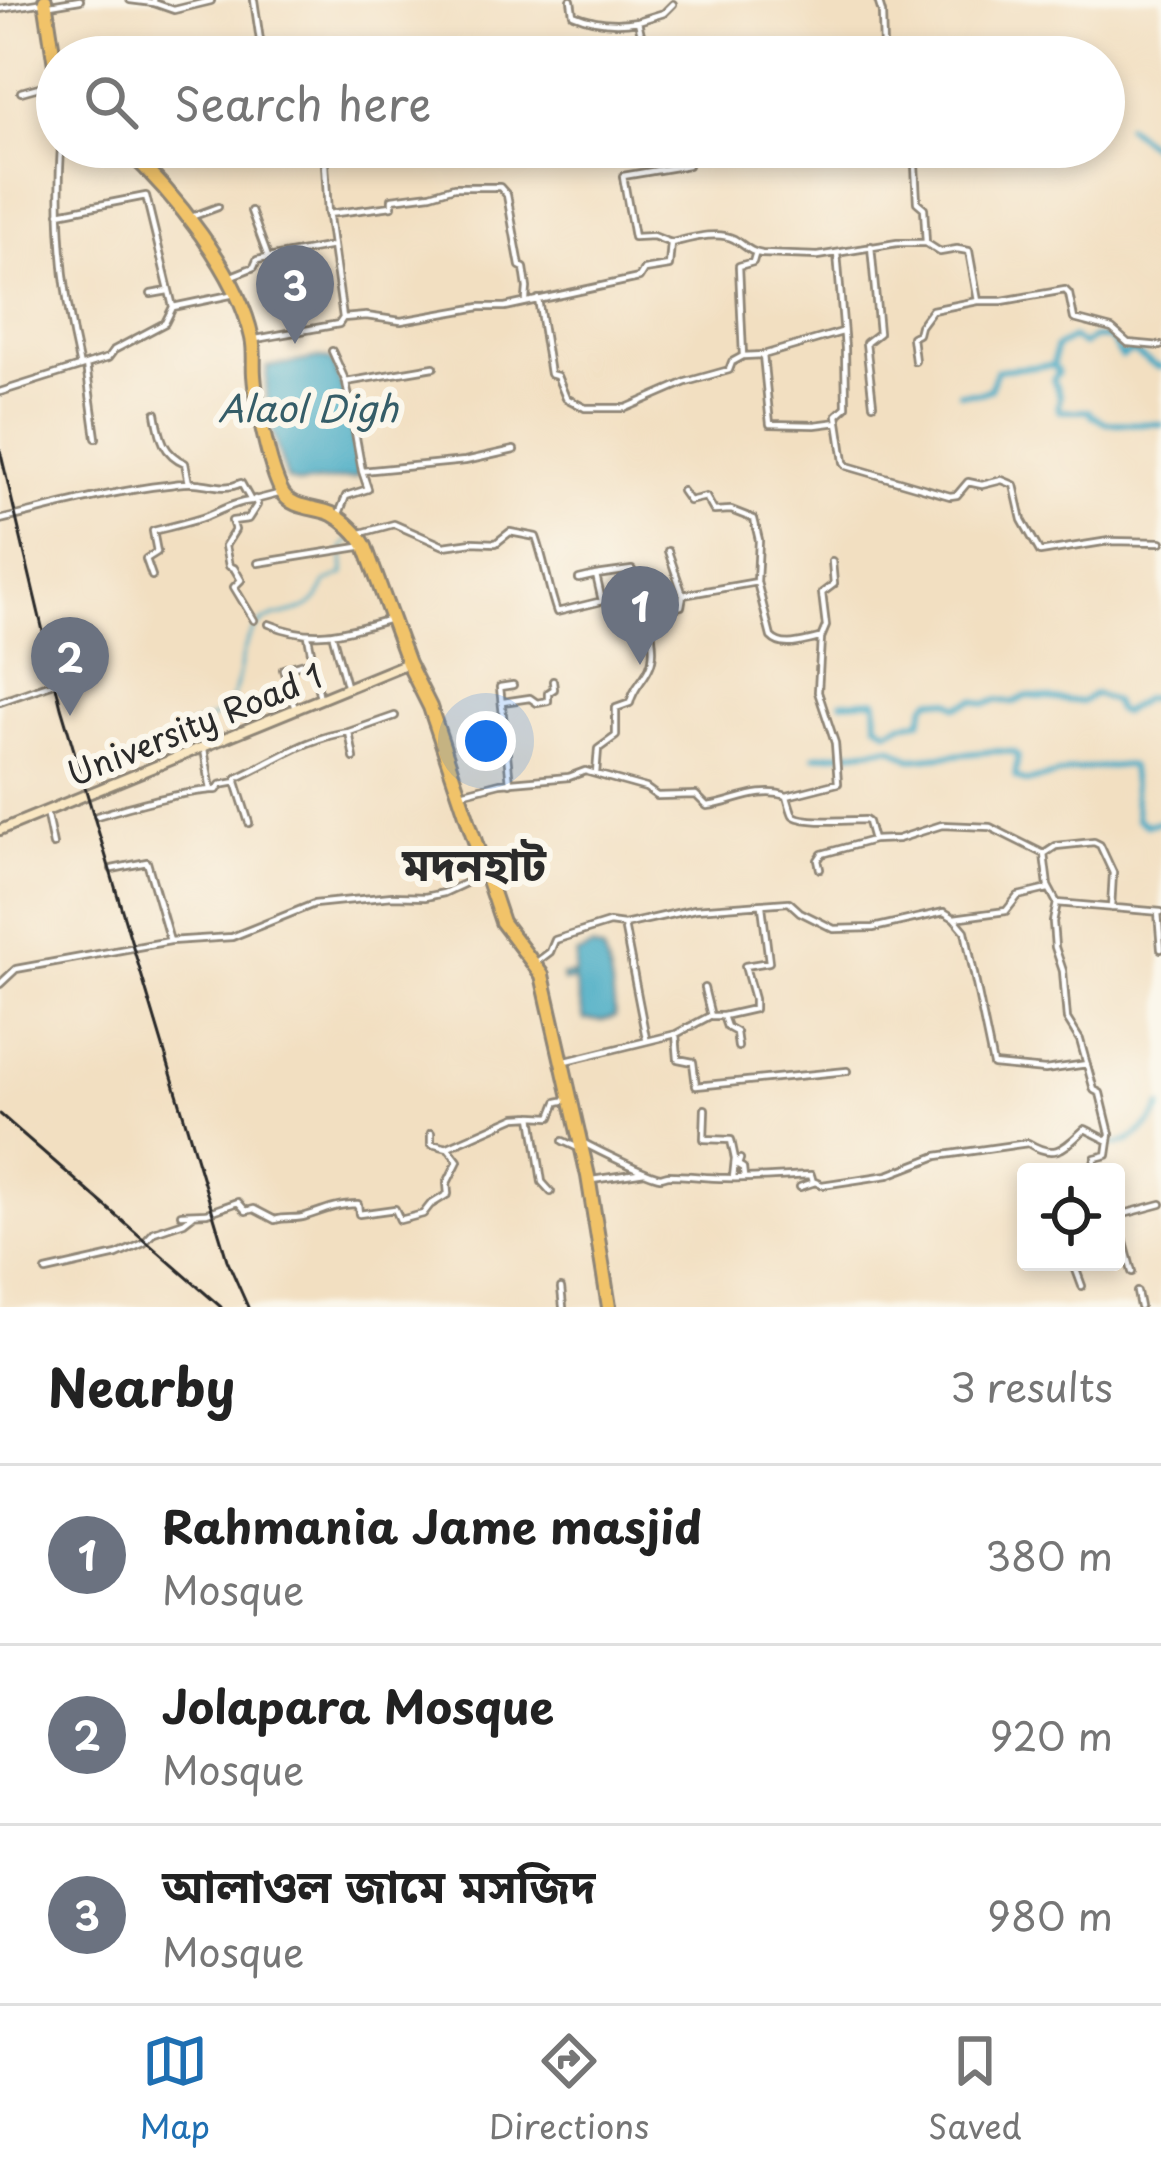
<!DOCTYPE html>
<html lang="en">
<head>
<meta charset="utf-8">
<style>
	body { margin:0; font-family:"Playpen Sans","Noto Sans Bengali",sans-serif; background:#f6f6f6; color:#222 }
	.controls { position:absolute; right:36px; bottom:36px; display:grid; overflow:hidden; border-radius:12px; box-shadow:0 6px 18px #0003 }
	.controls button { width:108px; height:108px; display:grid; place-items:center; padding:0; border:0; border-bottom:3px solid #e0e0e0; background:#fff; color:#222; font:60px sans-serif }
	.you { position:absolute; left:486px; top:741px; width:42px; height:42px; margin:-30px; border:9px solid #fff; border-radius:50%; background:#1a73e8; box-shadow:0 0 0 18px #1a73e833 }
	.badge { display:grid; place-items:center; width:78px; height:78px; border-radius:50%; background:#1f6fb2; color:#fff; font-size:39px; font-weight:700 }
	.pin { position:absolute; translate:-50% -99px; filter:drop-shadow(0 3px 6px #0008) }
	.pin::after { content:''; position:absolute; top:63px; width:42px; height:36px; background:inherit; clip-path:polygon(0 0,100% 0,50% 100%) }
	.list { margin:0; padding:0; list-style:none }
	h2 { display:flex; justify-content:space-between; align-items:center; height:156px; margin:0; padding:0 48px; font-size:51px }
	h2 small { font-size:39px; font-weight:400; color:#767676 }
	.list li { display:grid; grid-template-columns:78px 1fr auto; gap:36px; align-items:center; box-sizing:border-box; height:180px; padding:0 48px; border-top:3px solid #e0e0e0 }
	.list b { display:block; font-size:45px; white-space:nowrap }
	.list p { margin:0; font-size:39px; white-space:nowrap; color:#767676 }
	.list em { font-size:39px; font-style:normal; color:#767676 }
	.icon { flex:none; width:66px; height:66px; fill:none; stroke:currentColor; stroke-width:2; stroke-linecap:round; stroke-linejoin:round }
	.map { position:relative; flex:none; width:1161px; height:1307px; overflow:hidden }
	.search { position:absolute; background:#fff; box-shadow:0 6px 18px #0003; left:36px; right:36px; top:36px; height:132px; display:flex; align-items:center; gap:30px; box-sizing:border-box; padding:0 42px; border-radius:66px; color:#767676; font-size:45px }
	.sheet { height:696px; background:#fff }
	nav { display:flex; justify-content:space-around; align-items:center; box-sizing:border-box; height:168px; border-top:3px solid #e0e0e0; background:#fff; font-size:33px; color:#767676 }
	nav a { display:grid; justify-items:center; gap:6px }
	nav .on { color:#1f6fb2 }
	.map>svg:first-child { display:block }
</style>
</head>
<body>
<div class="map">
<svg width="1161" height="1307" viewBox="0 0 1161 1307">
	<rect width="100%" height="100%" fill="#fbf7ec"/>
	<filter id="ink" filterUnits="userSpaceOnUse"><feTurbulence type="fractalNoise" baseFrequency=".00833" numOctaves="2"/><feDisplacementMap in="SourceGraphic" scale="24" xChannelSelector="R" yChannelSelector="G"/><feConvolveMatrix kernelMatrix="1 2 1 2 8 2 1 2 1" color-interpolation-filters="sRGB"/></filter>
	<filter id="wash" filterUnits="userSpaceOnUse"><feTurbulence type="fractalNoise" baseFrequency=".004" numOctaves="4" result="noise"/><feDisplacementMap in="SourceGraphic" scale="48" xChannelSelector="R" yChannelSelector="G"/><feGaussianBlur stdDeviation="2.7" result="paint"/><feColorMatrix in="noise" values="0 0 0 0 0 0 0 0 0 0 0 0 0 0 0 0 0 1.4 0 .05"/><feComposite in="paint" operator="in"/></filter>
	<g filter="url(#wash)">
		<rect width="100%" height="100%" fill="#f2dfc1"/>
		<!-- water -->
		<path fill="#43a9c3" stroke="#376a77" stroke-width="3" d="M319,358L329,359L333,363L346,399L359,473L355,478L299,484L288,480C275,445 263,405 267,367Z
			M592,947L602,951C612,971 613,996 615,1017L603,1021L584,1020L574,980L563,982L562,976L571,974L574,978L576,955Z"/>
		<g fill="none" stroke-linecap="round" stroke-linejoin="round">
			<!-- stream -->
			<path stroke="#43a9c3" stroke-width="3" d="M176,744L172,737C187,721 216,724 228,705C244,681 236,647 258,626C282,604 310,625 326,582L344,574L343,547L351,539"/>
			<!-- canal -->
			<path stroke="#43a9c3" stroke-width="6" d="M1126,126L1155,149L1161,148
				M1053,365L1058,372L1053,380L1060,396L1058,407L1060,411H1089L1091,415L1107,423L1161,424
				M960,393H981L990,389L997,370L1053,365L1056,347L1072,338L1083,345L1094,338H1110L1121,357L1132,351L1155,366L1161,367
				M842,702L876,700L877,723L888,731L901,724L921,721L926,704L932,699L950,701L957,707L974,700L986,704L998,700L1013,703L1027,696L1082,702L1094,694L1113,701L1117,711L1122,713L1143,699L1161,696
				M836,754L815,756L892,747L911,759L996,751L1014,752L1018,756L1015,777L1026,782L1080,769L1128,765L1131,767L1137,819L1147,825L1161,821
				M1086,1134C1095,1138 1106,1145 1115,1145C1133,1144 1156,1121 1161,1106"/>
		</g>
	</g>
	<g filter="url(#ink)">
		<g fill="none" stroke-linecap="round" stroke-linejoin="round">
			<defs>
				<path id="street" d="M130,0L154,3V0
					M254,0L262,54
					M571,0L573,14C594,23 615,25 638,21L646,57
					M878,0L882,13L883,49L903,51L904,57
					M154,3L174,10L211,1
					M50,5L80,0
					M0,9L45,2
					M638,21L664,13L673,4
					M297,41L300,57
					M322,57L324,45
					M760,57L801,52L803,57
					M857,57L883,49
					M21,92L57,82
					M61,147C56,221 63,295 80,367
					M324,147L328,214L392,206V199L431,194L454,187H500L507,195L520,266L524,268L527,288L526,299
					M914,147L917,202L924,208L926,243L940,252L957,249L969,251L978,301H1002L1065,290L1069,294L1074,319L1112,329L1128,343L1161,346
					M139,155L153,147
					M251,211L268,257
					M59,213L146,196L173,307
					M191,217L218,207
					M329,217L343,318
					M671,243L653,236L634,237L623,176L688,165L687,147
					M871,246L879,333L866,343L873,404
					M229,277L254,267L257,260L333,246
					M151,294L168,291
					M538,299L550,374L557,376L566,398L585,408H626L686,382L729,370L732,362L743,356L739,266L753,262L755,255
					M256,339L339,324L343,318L366,316L401,321L480,307H505L639,278L644,270L669,266L671,243C689,239 717,230 734,239C746,246 749,252 762,254L818,256L897,243H926
					M332,351L346,382L362,471
					M763,355L770,424L815,425L838,422L837,415L846,407L845,348L837,253
					M743,356L763,355L842,332
					M915,361L912,337L918,334L920,326L932,310L978,301
					M86,365L96,438
					M346,382L434,367
					M0,392L108,358L114,350L165,323L173,307L235,294
					M156,413C160,436 162,453 185,463L189,483
					M838,422L844,462L847,466L950,496L957,495L968,482L982,485L1002,480L1014,485L1022,520L1040,552L1109,541L1161,542
					M339,514L346,496L368,489L362,471L465,461L514,450
					M0,520C55,507 111,491 167,485C176,484 187,482 196,483C213,484 225,491 241,483L251,501L282,493
					M361,533L394,524L444,546L472,542L496,543L510,532L536,537C545,562 548,587 557,612L602,601L596,575L579,579
					M668,551L683,595
					M258,563L365,546
					M596,575L632,570
					M152,576L146,559L157,552L153,531C170,527 186,523 202,518C219,512 231,503 250,501
					M757,582L771,637C783,650 804,641 820,638
					M254,620L234,587L241,580L234,568L229,566L225,546L235,530L232,521L248,519L257,505L255,499
					M269,624C315,643 345,632 391,619
					M308,636L320,699
					M333,637L347,689
					M0,702L54,683
					M503,702L530,698L537,703L548,701V693L554,689L553,681
					M295,709L283,669L312,661
					M349,732L395,716
					M204,749L211,790H217L220,785L236,782L249,823
					M596,774L598,749L616,736V708L630,703C634,686 644,681 650,666C657,650 649,629 650,613L681,606L683,595L757,582L759,540L754,519L731,510L714,511L706,497L689,501L682,491
					M236,782L237,778C275,761 307,737 349,732L354,758
					M510,783L500,687L513,685
					M461,793L500,783L569,777L585,771L646,788L657,796L696,795L707,806C734,803 759,786 787,796C787,797 792,814 793,815C802,824 851,820 865,820L868,822L873,840L898,839L942,825L990,827L1044,854L1048,886L1057,903L1161,912
					M787,796L838,783L835,743L818,692L821,638L826,626L822,593L834,584L832,561
					M46,811L53,845
					M97,816C135,805 171,794 211,790
					M1044,854L1056,846L1094,842L1100,845L1113,873L1111,908
					M112,869L147,862L170,941
					M820,869L818,860L822,854L873,840
					M1057,903L1053,922L1055,947L1063,971L1067,1019L1080,1040L1094,1090L1100,1093L1110,1134L1107,1155L1095,1158L1093,1172
					M1158,912L1161,949
					M954,918L1006,911L1018,896L1048,889
					M624,925L646,1038
					M538,961L550,952L555,940L609,923L624,925L695,909L789,902L800,912L834,929L873,928L944,912L954,918L965,931L993,1065L1045,1070L1087,1064
					M0,984L16,969L170,941L232,937L314,904L392,896L425,897L444,893L485,874
					M704,988L711,1016H723L754,1009V999L745,966L769,962L762,906
					M723,1016L727,1027L736,1032L738,1047
					M676,1034L678,1059L693,1062L696,1086L847,1071
					M566,1061L676,1034L708,1017
					M705,1109L704,1139L731,1140L735,1159L733,1178
					M563,1141L576,1147
					M582,1142C595,1149 647,1175 660,1177C663,1177 666,1175 669,1175C687,1175 707,1178 725,1178C754,1179 783,1176 811,1175L813,1182
					M448,1147L516,1117L532,1116
					M740,1159L738,1165L743,1168L744,1177
					M592,1180L645,1172
					M800,1187L815,1182L822,1185L888,1175L937,1156L1028,1143C1056,1160 1064,1148 1085,1129L1109,1141
					M551,1192L542,1182L532,1116L551,1117L557,1102L567,1100
					M181,1214L207,1213L238,1202L246,1211L254,1209L275,1220C286,1216 296,1220 306,1216C329,1209 332,1205 358,1204L359,1214L395,1209L400,1220L423,1214L430,1205L448,1194L447,1183L458,1161L448,1148L431,1144V1133
					M1116,1216L1161,1204
					M1117,1216L1132,1272
					M46,1271L117,1255L144,1243L154,1232L184,1222L193,1215
					M1082,1286L1075,1267L1087,1262
					M561,1288L563,1307
					M1137,1292L1140,1307"/>
				<path id="secondary" d="M0,830L408,663"/>
				<path id="highway" d="M45,0L57,78
					M124,147C173,192 238,272 252,338C255,350 253,362 254,375C256,403 269,467 282,492C291,509 317,507 332,514C345,521 358,533 365,546L408,663L430,707L502,922L542,975L588,1176L609,1307"/>
			</defs>
			<!-- street casing -->
			<use href="#street" stroke="#8e8576" stroke-width="10"/>
			<!-- secondary casing -->
			<use href="#secondary" stroke="#8e8576" stroke-width="14"/>
			<!-- highway casing -->
			<use href="#highway" stroke="#8e8576" stroke-width="18"/>
			<!-- street -->
			<use href="#street" stroke="#fff" stroke-width="4.5"/>
			<!-- secondary -->
			<use href="#secondary" stroke="#f9e7c3" stroke-width="8"/>
			<!-- highway -->
			<use href="#highway" stroke="#f1c369" stroke-width="12"/>
			<!-- rail -->
			<path stroke="#2b2b2b" stroke-width="3" d="M0,450L61,707L227,1260L248,1307
				M0,1114L221,1307"/>
		</g>
	</g>
	<g text-anchor="middle" stroke-width="12" stroke-linejoin="round" paint-order="stroke">
		<!-- street labels -->
		<g font-size="33" fill="#2b2b2b" stroke="#fbf7ec">
			<text transform="translate(195 725) rotate(-22)" y="12">University Road 1</text>
		</g>
		<!-- water labels -->
		<g font-size="36" font-style="italic" fill="#355d68" stroke="#fbf7ec">
			<text x="308" y="422">Alaol Digh</text>
		</g>
		<!-- district labels -->
		<g font-size="45" font-weight="bold" fill="#2b2b2b" stroke="#fbf7ec">
			<text x="474" y="881">মদনহাট</text>
		</g>
	</g>
</svg>
<div class="controls">
<button><svg class="icon" aria-label="locate" viewBox="0 0 24 24"><circle cx="12" cy="12" r="6"/><path d="M12 2v4M12 18v4M2 12h4M18 12h4"/></svg></button>
</div>
<div class="you"></div>
<div class="pin badge" style="left:640px;top:665px;background:#6b7280">1</div>
<div class="pin badge" style="left:70px;top:716px;background:#6b7280">2</div>
<div class="pin badge" style="left:295px;top:344px;background:#6b7280">3</div>
<div class="search"><svg class="icon" aria-label="search" viewBox="0 0 24 24"><circle cx="10" cy="10" r="6"/><path d="M15 15l6 6"/></svg>Search here</div>
</div>
<section class="sheet">
<h2>Nearby<small>3 results</small></h2>
<ul class="list">
<li><span class="badge" style="background:#6b7280">1</span><div><b>Rahmania Jame masjid</b><p>Mosque</p></div><em>380 m</em></li>
<li><span class="badge" style="background:#6b7280">2</span><div><b>Jolapara Mosque</b><p>Mosque</p></div><em>920 m</em></li>
<li><span class="badge" style="background:#6b7280">3</span><div><b>আলাওল জামে মসজিদ</b><p>Mosque</p></div><em>980 m</em></li>
</ul>
</section>
<nav>
<a class="on"><svg class="icon" aria-label="map" viewBox="0 0 24 24"><path d="M3 6l6-2 6 2 6-2v14l-6 2-6-2-6 2zM9 4v14M15 6v14"/></svg>Map</a>
<a><svg class="icon" aria-label="directions" viewBox="0 0 24 24"><path d="M12 3l9 9-9 9-9-9zM9 14v-3h6M13 9l2 2-2 2"/></svg>Directions</a>
<a><svg class="icon" aria-label="saved" viewBox="0 0 24 24"><path d="M7 4h10v16l-5-4-5 4z"/></svg>Saved</a>
</nav>
</body>
</html>
